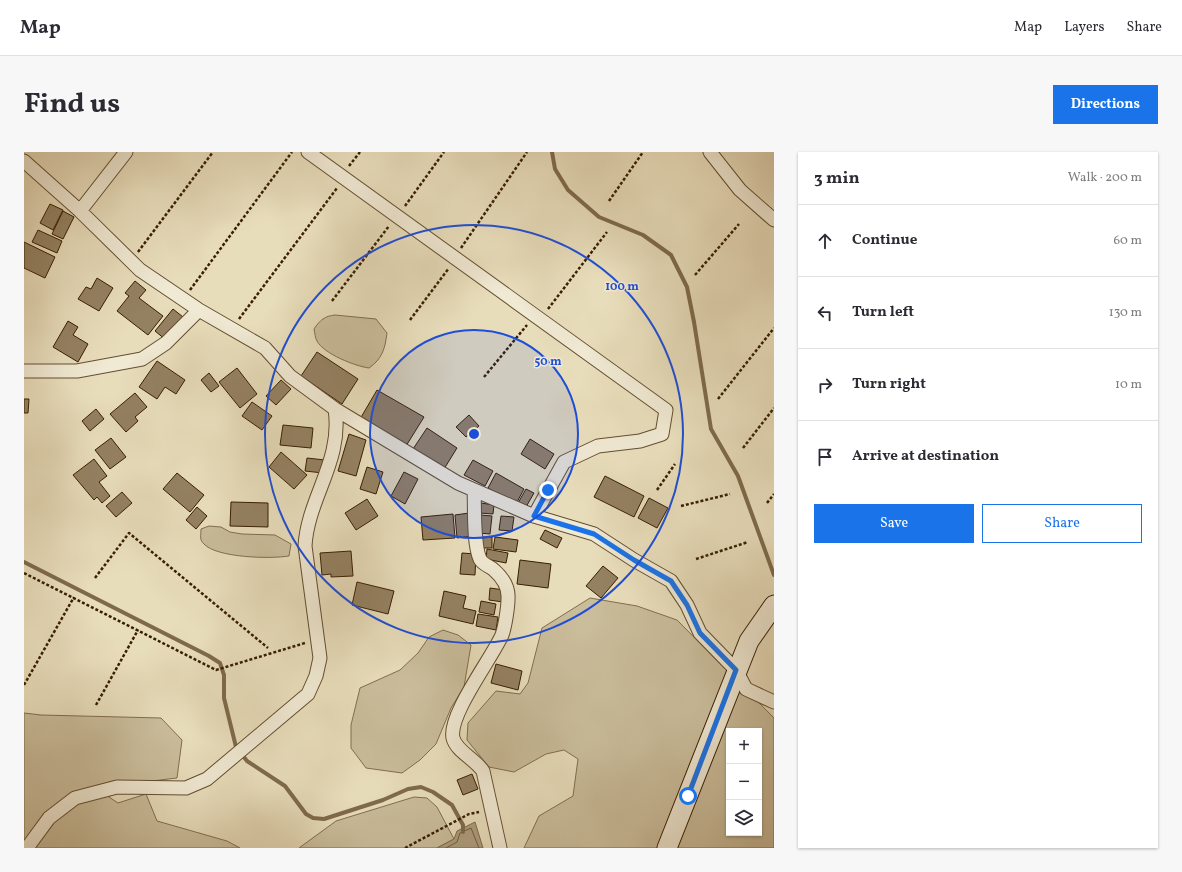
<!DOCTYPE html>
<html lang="en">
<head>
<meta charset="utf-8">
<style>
	body { margin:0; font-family:Vollkorn,serif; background:#f7f7f7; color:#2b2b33 }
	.controls { position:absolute; right:12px; bottom:12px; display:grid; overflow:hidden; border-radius:0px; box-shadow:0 1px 3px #0004 }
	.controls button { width:36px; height:36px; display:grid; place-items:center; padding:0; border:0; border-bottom:1px solid #e1e1e2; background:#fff; color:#2b2b33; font:20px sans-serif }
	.stop { position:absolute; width:12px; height:12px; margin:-9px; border:3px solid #1a73e8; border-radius:50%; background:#fff }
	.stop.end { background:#1a73e8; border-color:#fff; box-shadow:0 1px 4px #0008 }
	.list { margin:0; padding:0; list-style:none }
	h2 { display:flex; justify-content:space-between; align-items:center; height:52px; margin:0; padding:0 16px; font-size:17px }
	h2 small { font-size:13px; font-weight:400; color:#7c7c81 }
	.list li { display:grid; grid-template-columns:26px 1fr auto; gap:12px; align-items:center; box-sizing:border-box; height:72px; padding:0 16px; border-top:1px solid #e1e1e2 }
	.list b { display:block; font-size:15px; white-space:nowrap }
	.list em { font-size:13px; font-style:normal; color:#7c7c81 }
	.actions { display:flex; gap:8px; padding:12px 16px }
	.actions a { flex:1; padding:9px 0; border:1px solid #1a73e8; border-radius:0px; text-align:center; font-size:14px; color:#1a73e8 }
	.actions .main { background:#1a73e8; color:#fff }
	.icon { flex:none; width:22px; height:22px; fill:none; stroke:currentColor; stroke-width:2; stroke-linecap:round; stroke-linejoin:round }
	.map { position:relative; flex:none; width:750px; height:696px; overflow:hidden; border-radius:0px }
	header { display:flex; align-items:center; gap:24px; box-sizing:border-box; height:56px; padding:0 20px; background:#fff; border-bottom:1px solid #e1e1e2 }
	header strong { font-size:19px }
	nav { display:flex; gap:22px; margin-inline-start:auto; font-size:14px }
	.intro { display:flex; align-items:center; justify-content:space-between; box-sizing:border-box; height:96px; padding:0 24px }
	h1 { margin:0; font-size:28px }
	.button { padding:10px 18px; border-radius:0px; background:#1a73e8; color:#fff; font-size:14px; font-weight:700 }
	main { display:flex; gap:24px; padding:0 24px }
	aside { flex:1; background:#fff; border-radius:0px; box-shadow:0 1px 3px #0004 }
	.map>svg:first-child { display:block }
</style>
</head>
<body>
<header>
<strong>Map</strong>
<nav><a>Map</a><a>Layers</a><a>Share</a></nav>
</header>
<div class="intro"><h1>Find us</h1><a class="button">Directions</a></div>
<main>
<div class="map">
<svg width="750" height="696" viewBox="0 0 750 696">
	<rect width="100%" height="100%" fill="#e8ddbb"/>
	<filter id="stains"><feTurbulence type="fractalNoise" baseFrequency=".005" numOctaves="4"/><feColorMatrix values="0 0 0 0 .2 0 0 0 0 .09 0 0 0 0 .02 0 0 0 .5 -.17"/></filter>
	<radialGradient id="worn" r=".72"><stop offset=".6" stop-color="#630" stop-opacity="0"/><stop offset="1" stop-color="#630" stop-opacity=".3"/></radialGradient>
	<!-- green -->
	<path fill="#cabd9b" stroke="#816e4e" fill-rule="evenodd" d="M311,163L352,167L363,181C361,197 358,207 345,216C331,214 300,202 293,189C291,186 291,181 290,177C296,168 301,164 311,163Z
		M185,374L197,375L206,380L218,382L251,383L267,392L265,404C247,407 193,406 180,392C175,388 177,383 177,377Z
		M566,446L613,454L653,468L750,566V696H500L515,664L549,644L554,607L540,598L522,602L490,620L465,615L443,588L444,571L472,539L496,542L504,531L518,476ZM705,579H735V681H705Z
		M419,478L434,483L447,493L440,535L427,556L412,592L396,608L378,621L342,616L327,596V573L336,536L376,518L394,501L405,485Z
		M0,561L17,563L137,566L158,588L153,626L86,634L85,645L94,651L122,642L133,669L203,689L216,696H0Z
		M390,645L403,646L413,655L430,687L413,696H275L312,669Z"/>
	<!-- water -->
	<path fill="#ac9c7c" stroke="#7e6a4b" d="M451,670L459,696H413L430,687L433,679Z"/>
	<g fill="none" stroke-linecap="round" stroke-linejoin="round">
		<!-- shore -->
		<path stroke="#725d3e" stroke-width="1" d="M422,696L433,690L436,681L447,676L455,696"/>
		<!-- stream -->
		<path stroke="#7e6a4b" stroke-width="4" d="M528,0L531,17L544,38L575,65L619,83L647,103L663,135L670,170L687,277L714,324L750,423
			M0,410L185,504L196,511L200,523V546L212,595L223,609L261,634L282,662L289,666L300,667L359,648L384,637L397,635L409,640L428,653L439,673V680"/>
	</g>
	<!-- building -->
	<path fill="#948162" stroke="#381e01" d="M26,52L39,58L29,78L16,71Z
		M39,59L50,65L39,87L28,82Z
		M14,78L38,89L33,101L8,90Z
		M0,90L31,105L21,126L0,116Z
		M73,126L89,136L75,159L54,147L62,135L67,137Z
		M111,129L122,138L115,146L139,164L124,183L93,159L105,144L101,141Z
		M149,157L159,165L142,188L131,179Z
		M44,169L54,175L49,183L64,192L54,210L29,195Z
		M293,200L334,227L318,252L277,224Z
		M133,209L161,228L152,242L141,235L133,247L115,235Z
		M213,216L233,242L216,256L195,230Z
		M185,221L195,234L187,240L177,228Z
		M257,228L267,237L252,253L242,244Z
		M353,238L400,265L382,294L336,267Z
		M111,241L123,255L111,265L114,269L102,280L86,262Z
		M0,247H5L4,261H0Z
		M228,250L248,264L238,278L218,264Z
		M72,257L80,267L66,279L58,269Z
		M445,263L455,274L442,285L432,275Z
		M259,273L289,276L287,296L256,293Z
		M403,276L433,296L420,317L389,297Z
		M325,282L342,288L332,324L314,319Z
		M87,286L102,305L86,317L71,298Z
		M506,287L530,302L521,317L497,302Z
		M257,300L283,323L270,337L245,315Z
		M283,306L301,308L299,321L281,319Z
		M70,307L83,324L75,330L86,344L78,351L73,345L70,348L49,323Z
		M449,308L469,319L461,334L440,323Z
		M343,315L359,320L352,342L336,337Z
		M380,320L394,327L381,352L367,344Z
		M153,321L180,343L166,360L139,337Z
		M472,321L500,337L492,352L464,336Z
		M581,324L620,344L610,365L570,345Z
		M502,337L510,341L502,355L494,351Z
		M98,340L108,351L92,365L82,354Z
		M625,346L644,356L633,376L614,366Z
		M343,347L354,364L332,378L321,361Z
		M207,350L244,351V375L206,374Z
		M457,351L470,353L469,362L456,361Z
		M173,355L183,364L172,377L162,368Z
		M445,361L448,384L433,386L431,363Z
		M429,362L431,386L399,388L397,365Z
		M457,363L468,364L466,382L455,381Z
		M477,364L490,365L488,379L475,378Z
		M521,378L538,386L533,396L516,387Z
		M458,385H468V396H458Z
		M471,385L494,388L492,400L469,397Z
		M463,397L484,401L482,411L462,407Z
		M327,399L329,424L307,425V422L298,423L296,401Z
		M438,401L452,402L451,423L436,422Z
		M496,408L527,412L524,436L493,432Z
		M579,414L594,426L577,446L562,434Z
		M333,430L370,439L364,462L328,453Z
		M466,436L480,438L479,450L465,448Z
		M420,439L442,444L439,456L452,459L449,472L415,464Z
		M457,449L472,452L470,463L455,460Z
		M454,462L474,465L472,478L452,474Z
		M472,512L498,519L494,538L467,531Z
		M448,622L454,637L439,643L433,628Z"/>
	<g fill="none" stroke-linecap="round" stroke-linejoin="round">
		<defs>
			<path id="street" d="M284,0L642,258L638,282L616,289L574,294L540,310L510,364
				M686,0L716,38L750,68
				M0,9L56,59L116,118L175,158L241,196L266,224L311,257L434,331L510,364L570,382L610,408L647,429L663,453L676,481L712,518L722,537L750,550
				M56,59L102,0
				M0,219H53L118,207L142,191L175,158
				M450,338C451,355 449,392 456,407C459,413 466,414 470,418C479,426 485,435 484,447C484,455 481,475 478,483C468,506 424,563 429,586C432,599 451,607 459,619L476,696
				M3,696L25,666L51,646L93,635L162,636L183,627L284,542L292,524L296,506L281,394C284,345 319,309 311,257"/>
			<path id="secondary" d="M643,696L725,489L750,453"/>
		</defs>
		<!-- street casing -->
		<use href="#street" stroke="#644e30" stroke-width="15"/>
		<!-- secondary casing -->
		<use href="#secondary" stroke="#381e01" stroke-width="21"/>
		<!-- path -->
		<path stroke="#381e01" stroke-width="2.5" stroke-dasharray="3 2" stroke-linecap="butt" d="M325,14L336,0
			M585,49L619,0
			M381,54L420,0
			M437,96L503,0
			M114,100L189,0
			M671,123L715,72
			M166,138L268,0
			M308,149L365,74
			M524,157L583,80
			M215,167L313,36
			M386,168L425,116
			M460,225L503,173
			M694,247L750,176
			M719,296L750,256
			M633,338L651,312
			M743,351L750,342
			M657,354L706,342
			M672,407L724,390
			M0,421L192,518L281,491
			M71,426L105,381L244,496
			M0,533L50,445
			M72,553L114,478
			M381,696L445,662L455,660"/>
		<!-- street -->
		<use href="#street" stroke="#f0e9d3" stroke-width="13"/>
		<!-- secondary -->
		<use href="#secondary" stroke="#f0e9d3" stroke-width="19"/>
	</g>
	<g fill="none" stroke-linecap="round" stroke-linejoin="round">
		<!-- route -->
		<path stroke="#1a73e8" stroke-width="5" d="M524,338L510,364L570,382L610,408L647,429L663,453L676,481L712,518L664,644"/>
	</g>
	<!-- distance rings -->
	<circle cx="450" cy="282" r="104" fill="#1d4ed8" fill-opacity=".12"/>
	<g fill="none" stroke="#1d4ed8" stroke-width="2">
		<circle cx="450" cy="282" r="104"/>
		<circle cx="450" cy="282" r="209"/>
	</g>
	<circle cx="450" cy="282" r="6" fill="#1d4ed8" stroke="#f0e9d3" stroke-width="2"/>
	<g font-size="12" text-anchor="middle" font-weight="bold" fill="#1d4ed8" stroke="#f0e9d3" stroke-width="3" stroke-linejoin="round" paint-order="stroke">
		<text x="598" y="138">100 m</text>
		<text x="524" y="213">50 m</text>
	</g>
	<rect width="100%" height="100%" filter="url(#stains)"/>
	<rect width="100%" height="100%" fill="url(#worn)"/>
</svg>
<div class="controls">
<button>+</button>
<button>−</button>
<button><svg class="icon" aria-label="layers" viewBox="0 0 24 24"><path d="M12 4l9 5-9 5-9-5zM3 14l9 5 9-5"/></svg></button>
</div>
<div class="stop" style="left:664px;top:644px"></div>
<div class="stop end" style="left:524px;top:338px"></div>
</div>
<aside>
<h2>3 min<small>Walk · 200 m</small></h2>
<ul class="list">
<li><svg class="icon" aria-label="ahead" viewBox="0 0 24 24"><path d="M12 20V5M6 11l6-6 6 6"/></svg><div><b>Continue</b></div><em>60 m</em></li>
<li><svg class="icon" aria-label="left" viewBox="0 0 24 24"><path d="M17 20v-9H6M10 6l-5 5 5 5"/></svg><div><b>Turn left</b></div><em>130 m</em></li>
<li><svg class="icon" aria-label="right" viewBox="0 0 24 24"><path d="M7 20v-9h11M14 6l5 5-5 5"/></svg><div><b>Turn right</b></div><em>10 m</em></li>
<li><svg class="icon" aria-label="arrive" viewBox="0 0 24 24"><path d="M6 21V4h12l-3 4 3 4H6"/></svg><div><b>Arrive at destination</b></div></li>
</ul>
<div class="actions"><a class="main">Save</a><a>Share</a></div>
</aside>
</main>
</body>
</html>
